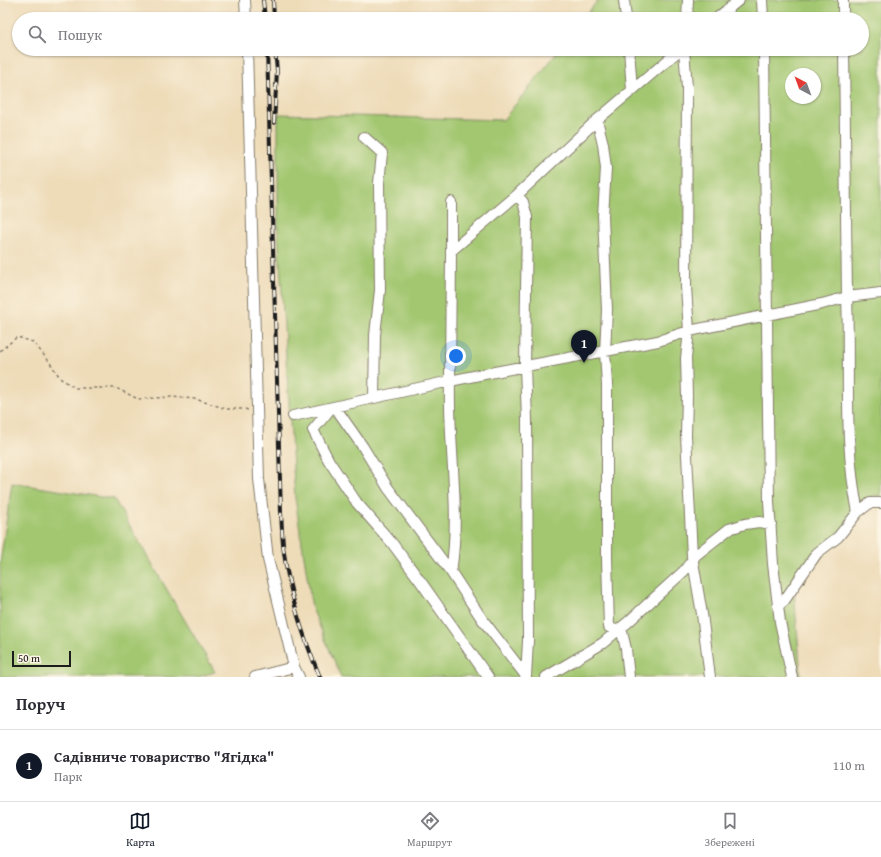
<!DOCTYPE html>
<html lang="uk">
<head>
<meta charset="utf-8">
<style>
	body { margin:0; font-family:"Gentium Book Plus",serif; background:#f7f7f7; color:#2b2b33 }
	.compass { position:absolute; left:785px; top:68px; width:36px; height:36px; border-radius:50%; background:#fff; box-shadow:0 1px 3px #0004; rotate:319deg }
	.scale { position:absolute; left:12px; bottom:10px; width:59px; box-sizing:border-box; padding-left:4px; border:2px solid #1c1c1c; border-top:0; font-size:11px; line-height:14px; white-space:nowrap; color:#1c1c1c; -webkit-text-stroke:3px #fcf5e5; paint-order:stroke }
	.you { position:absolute; left:456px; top:356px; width:14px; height:14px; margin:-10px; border:3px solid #fff; border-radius:50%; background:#1a73e8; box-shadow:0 0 0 6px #1a73e833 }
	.badge { display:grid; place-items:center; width:26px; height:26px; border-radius:50%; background:#111827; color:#fff; font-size:13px; font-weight:700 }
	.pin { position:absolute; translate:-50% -33px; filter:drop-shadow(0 1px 2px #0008) }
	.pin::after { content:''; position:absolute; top:21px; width:14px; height:12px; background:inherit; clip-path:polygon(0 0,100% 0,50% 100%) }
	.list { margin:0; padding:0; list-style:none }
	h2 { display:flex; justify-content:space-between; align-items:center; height:52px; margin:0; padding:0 16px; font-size:17px }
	h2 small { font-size:13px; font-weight:400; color:#7c7c81 }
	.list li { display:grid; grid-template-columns:26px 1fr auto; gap:12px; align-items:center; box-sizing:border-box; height:72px; padding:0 16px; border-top:1px solid #e1e1e2 }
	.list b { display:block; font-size:15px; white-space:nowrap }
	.list p { margin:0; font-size:13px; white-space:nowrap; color:#7c7c81 }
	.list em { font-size:13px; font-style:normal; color:#7c7c81 }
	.icon { flex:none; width:22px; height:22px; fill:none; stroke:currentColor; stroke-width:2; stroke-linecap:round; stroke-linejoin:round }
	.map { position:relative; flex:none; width:881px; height:677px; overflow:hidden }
	.search { position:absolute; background:#fff; box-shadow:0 1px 3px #0004; left:12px; right:12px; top:12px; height:44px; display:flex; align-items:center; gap:10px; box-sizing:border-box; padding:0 14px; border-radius:22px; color:#7c7c81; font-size:15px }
	.sheet { height:124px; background:#fff }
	nav { display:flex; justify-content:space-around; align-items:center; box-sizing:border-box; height:56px; border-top:1px solid #e1e1e2; background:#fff; font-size:11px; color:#7c7c81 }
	nav a { display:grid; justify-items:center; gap:2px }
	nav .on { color:#111827 }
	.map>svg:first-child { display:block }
</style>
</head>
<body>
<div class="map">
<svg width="881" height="677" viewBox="0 0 881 677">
	<rect width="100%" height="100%" fill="#fcf5e5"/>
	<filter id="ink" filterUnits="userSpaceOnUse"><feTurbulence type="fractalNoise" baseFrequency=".025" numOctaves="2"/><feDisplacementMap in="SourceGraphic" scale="8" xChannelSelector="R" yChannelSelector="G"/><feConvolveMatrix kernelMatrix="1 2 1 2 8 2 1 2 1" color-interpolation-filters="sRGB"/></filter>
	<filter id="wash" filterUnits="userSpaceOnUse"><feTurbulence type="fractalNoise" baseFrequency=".012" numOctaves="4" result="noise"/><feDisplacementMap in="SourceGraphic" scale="16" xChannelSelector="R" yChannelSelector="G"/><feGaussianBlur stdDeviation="0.9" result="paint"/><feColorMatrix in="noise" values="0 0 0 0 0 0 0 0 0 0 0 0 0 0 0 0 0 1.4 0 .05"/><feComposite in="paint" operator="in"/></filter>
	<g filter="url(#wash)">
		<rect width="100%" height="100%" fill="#eedcb9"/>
		<!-- green -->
		<path fill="#a3c771" stroke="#607246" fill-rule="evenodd" d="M598,0H881V496L872,495L794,591L801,677H341L312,608L295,498L278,232V114L503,120L560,49H862V19H583ZM791,74H815V98H791Z
			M12,483L114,499L215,672L198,677H0V563Z"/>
	</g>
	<g filter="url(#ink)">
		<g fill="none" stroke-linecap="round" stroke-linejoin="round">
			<defs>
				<path id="minor" d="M245,0L246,19
					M624,0L626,19
					M762,0L763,19
					M687,19L688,0
					M716,19L739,0
					M843,19V0
					M247,49L259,479L268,559L294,667L299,677
					M629,49L632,90
					M684,49L687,88L686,287L689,331L686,358L687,396L686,435L692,556L702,614L710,677
					M764,49L769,502L773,564L780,622L792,677
					M844,49L847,297L881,293
					M597,120L603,144L606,168L603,216L607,310L605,352L607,385V558L609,627L617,631L627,623L684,571L696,555L729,529L745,524L759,522L771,524
					M364,137L382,153L379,183L380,290L375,335L374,398
					M517,195L523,202L527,217L525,366L527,420L528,641L526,677
					M451,202V251
					M335,407L363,447L388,488L451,572
					M331,408L313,430L329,461L357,503L392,543L421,582L488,677
					M293,416L450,381L451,251L517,195L597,120L681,49
					M778,606L784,601L817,553L838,537L858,512L870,503H881
					M621,628L626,649L629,677
					M526,676L482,619L451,572C461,509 448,445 450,381L479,375L658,341L689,331L822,304L847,297C850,368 843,442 858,512
					M255,677L294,667
					M546,677L603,643L617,631"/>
			</defs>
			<!-- minor casing -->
			<use href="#minor" stroke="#857c6a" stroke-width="12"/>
			<!-- path -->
			<path stroke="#857c6a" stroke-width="1.5" stroke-dasharray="3 3" stroke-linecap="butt" d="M0,351L17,337L33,342L48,360L61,379L76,388H116L138,399L171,397L195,399L227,409H245L248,410"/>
			<!-- minor -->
			<use href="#minor" stroke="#fff" stroke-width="10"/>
			<defs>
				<path id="rail" d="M263,0L265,19
					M273,0L274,19
					M267,49L281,513C282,526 282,540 284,553C290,596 303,637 320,677
					M274,123L277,71L275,49"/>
			</defs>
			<!-- rail casing -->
			<use href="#rail" stroke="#1c1c1c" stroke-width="4"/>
			<!-- rail -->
			<use href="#rail" stroke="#fcf5e5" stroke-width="2.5" stroke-dasharray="8" stroke-linecap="butt"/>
		</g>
	</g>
</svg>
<svg class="compass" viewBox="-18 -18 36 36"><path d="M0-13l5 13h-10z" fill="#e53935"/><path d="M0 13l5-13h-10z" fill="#7c7c81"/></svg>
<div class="scale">50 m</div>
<div class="you"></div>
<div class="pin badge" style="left:584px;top:363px">1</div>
<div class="search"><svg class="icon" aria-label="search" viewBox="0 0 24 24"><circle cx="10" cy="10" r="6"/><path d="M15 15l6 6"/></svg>Пошук</div>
</div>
<section class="sheet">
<h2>Поруч<small></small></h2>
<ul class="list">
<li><span class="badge">1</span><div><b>Садівниче товариство &quot;Ягідка&quot;</b><p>Парк</p></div><em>110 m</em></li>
</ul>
</section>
<nav>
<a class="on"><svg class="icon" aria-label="map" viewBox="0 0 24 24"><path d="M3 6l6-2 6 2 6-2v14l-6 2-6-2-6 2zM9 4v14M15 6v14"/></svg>Карта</a>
<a><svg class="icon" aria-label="directions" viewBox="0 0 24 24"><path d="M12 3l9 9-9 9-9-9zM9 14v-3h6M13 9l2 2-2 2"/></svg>Маршрут</a>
<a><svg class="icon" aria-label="saved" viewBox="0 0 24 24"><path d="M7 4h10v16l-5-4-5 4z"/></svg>Збережені</a>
</nav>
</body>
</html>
